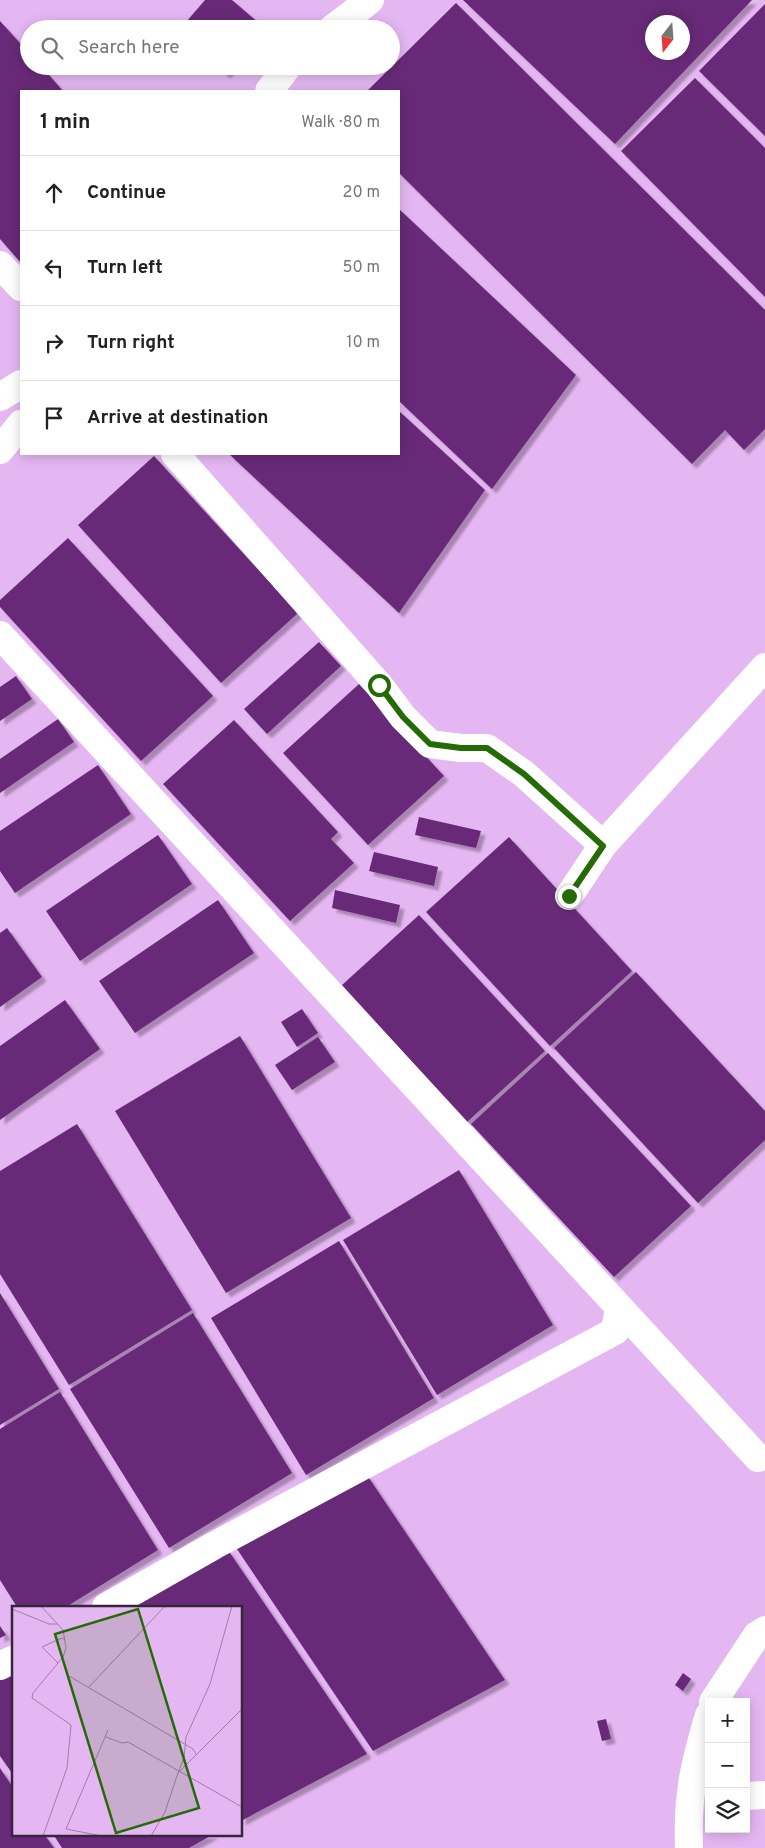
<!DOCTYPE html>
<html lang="en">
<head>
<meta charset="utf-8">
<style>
	body { margin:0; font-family:Overpass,sans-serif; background:#f2f2f2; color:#222 }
	.controls { position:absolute; right:15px; bottom:15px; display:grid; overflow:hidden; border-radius:0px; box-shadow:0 2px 12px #0003 }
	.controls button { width:45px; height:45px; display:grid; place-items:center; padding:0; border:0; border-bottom:1px solid #e0e0e0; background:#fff; color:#222; font:25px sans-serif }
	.compass { position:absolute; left:645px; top:15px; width:45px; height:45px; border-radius:50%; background:#fff; box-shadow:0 2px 12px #0003; rotate:197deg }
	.stop { position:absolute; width:15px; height:15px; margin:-11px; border:4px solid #246b05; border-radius:50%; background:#fff }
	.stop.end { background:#246b05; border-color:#fff; box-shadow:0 1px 5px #0008 }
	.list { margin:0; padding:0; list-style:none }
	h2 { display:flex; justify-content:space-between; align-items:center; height:65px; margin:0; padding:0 20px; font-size:21px }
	h2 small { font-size:16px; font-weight:400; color:#767676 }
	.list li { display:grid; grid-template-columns:32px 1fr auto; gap:15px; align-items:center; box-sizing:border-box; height:75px; padding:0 20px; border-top:1px solid #e0e0e0 }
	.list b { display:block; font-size:19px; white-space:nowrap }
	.list em { font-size:16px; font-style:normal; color:#767676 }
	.icon { flex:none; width:28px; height:28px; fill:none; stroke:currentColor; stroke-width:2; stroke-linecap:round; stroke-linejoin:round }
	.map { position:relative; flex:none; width:765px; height:1848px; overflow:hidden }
	.search { position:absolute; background:#fff; box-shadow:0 2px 12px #0003; left:20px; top:20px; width:380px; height:55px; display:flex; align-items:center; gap:12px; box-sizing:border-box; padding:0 18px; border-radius:28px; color:#767676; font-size:19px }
	.panel { position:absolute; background:#fff; box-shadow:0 2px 12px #0003; left:20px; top:90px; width:380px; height:365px; border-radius:0px }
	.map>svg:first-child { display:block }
</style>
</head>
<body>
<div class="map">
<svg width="765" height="1848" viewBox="0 0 765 1848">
	<defs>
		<filter id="shadow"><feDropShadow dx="4.5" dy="4.5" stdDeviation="1" flood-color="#0004"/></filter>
	</defs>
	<rect width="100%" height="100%" fill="#e5b7f2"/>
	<!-- building -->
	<path fill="#682a78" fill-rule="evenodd" filter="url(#shadow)" d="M205,0H232L266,29H180Z
		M463,0H752L615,144ZM652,22H682V52H652Z
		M456,3L765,310V429L744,450L725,430L692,464L399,173V91H367Z
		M765,4V136L699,71Z
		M0,21L29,53V66H41L63,91H21V263L0,239Z
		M217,66H233L226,74Z
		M695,78L765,148V297L621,151Z
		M399,209L576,375L492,489L399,401Z
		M399,411L485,490L399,613L229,454H399Z
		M154,456L298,613L221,683L78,525Z
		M68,538L213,696L141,761L0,607V600Z
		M319,642L341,666L267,734L244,709Z
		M16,676L32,699L0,721V687Z
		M359,684L444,776L368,845L283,753Z
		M58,719L74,742L0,793V759Z
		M234,720L338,832L331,839L354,863L290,921L163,784Z
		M98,765L131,814L15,893L0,871V831Z
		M419,817L481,831L476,848L415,835Z
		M158,835L192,884L80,961L46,911Z
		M509,837L632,971L550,1046L426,912Z
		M374,852L438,867L434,886L369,871Z
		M335,890L400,905L396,923L332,908Z
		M218,900L254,953L135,1033L99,981Z
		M419,915L545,1051L467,1122L342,985Z
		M7,928L42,977L0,1007V933Z
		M636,972L765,1111V1140L698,1203L554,1048Z
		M65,1000L100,1049L0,1120V1046Z
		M302,1009L318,1033L297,1047L281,1022Z
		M240,1036L351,1218L226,1293L115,1111Z
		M318,1037L335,1062L292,1090L275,1065Z
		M548,1053L691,1206L614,1277L471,1124Z
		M77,1124L192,1310L69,1385L0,1274V1171Z
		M459,1170L553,1325L437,1395L343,1240Z
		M339,1241L434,1398L306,1475L211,1318Z
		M0,1293L59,1389L0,1425Z
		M193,1313L292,1473L169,1548L70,1389Z
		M60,1392L158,1550L66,1607H17L0,1580V1429Z
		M367,1475L505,1680L373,1751L237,1549Z
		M228,1550L367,1754L241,1821V1607H128Z
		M0,1626L6,1635L0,1638Z
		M14,1666V1776L0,1756V1673Z
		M683,1673L691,1679L683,1691L675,1685Z
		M606,1719L611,1739L602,1741L597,1721Z
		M0,1768L14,1789V1834H44L54,1848H0Z
		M53,1834H214L189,1848H62Z"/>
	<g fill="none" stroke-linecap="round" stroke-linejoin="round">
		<!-- minor -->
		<path stroke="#fff" stroke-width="28" d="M332,29L370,0
			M269,91L288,66
			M0,265L21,287
			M0,397L21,384
			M0,450L21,424
			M175,454L379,685L403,717L430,744L461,748H487L524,774L603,845
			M0,635L758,1458
			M569,896L603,845L765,667
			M106,1607L215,1545L615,1331L619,1308
			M0,1666L14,1659
			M713,1702L757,1635L765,1630
			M746,1796L765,1795
			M689,1848C687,1796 694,1765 709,1715"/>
	</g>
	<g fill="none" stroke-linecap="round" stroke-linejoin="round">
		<!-- route -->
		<path stroke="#246b05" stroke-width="6" d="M379,685L403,717L430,744L461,748H487L524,774L603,846L569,896"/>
	</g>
	<!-- overview -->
	<g transform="translate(12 1606)">
		<rect width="230" height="230" fill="#e5b7f2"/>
		<path fill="none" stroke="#9f7da9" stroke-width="1" d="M29,0L51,24L54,42L51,51L21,87L20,92L59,119L55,162L31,230M0,3L37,18H46M46,57L30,41L50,32L53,34M57,70L181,143L184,148M77,81L153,0M94,131L110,137L116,136L230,201M166,167L172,152L174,131L198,78L220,0M90,230L54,223L96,124M139,230L153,206L166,167L230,103"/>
		<path fill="#246b05" fill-opacity="0.15" stroke="#246b05" stroke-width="2.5" d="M126,3L187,202L104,227L43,28Z"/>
		<rect width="230" height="230" fill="none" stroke="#37253c" stroke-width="2.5"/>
	</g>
</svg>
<div class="controls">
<button>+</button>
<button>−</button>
<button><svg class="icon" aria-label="layers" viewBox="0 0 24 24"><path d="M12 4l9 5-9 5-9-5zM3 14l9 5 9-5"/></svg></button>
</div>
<svg class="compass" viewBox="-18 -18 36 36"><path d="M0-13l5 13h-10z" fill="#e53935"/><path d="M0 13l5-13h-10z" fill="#767676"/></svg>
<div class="stop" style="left:379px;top:685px"></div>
<div class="stop end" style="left:569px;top:896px"></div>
<div class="search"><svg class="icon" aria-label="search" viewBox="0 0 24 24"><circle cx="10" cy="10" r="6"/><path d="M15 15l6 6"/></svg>Search here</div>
<section class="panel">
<h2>1 min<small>Walk · 80 m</small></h2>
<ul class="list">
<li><svg class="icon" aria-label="ahead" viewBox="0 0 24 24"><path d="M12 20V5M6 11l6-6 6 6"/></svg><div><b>Continue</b></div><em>20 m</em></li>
<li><svg class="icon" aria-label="left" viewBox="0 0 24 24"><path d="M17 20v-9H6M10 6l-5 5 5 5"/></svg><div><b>Turn left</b></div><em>50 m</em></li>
<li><svg class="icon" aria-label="right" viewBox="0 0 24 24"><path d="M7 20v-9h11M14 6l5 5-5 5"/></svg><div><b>Turn right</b></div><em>10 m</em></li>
<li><svg class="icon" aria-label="arrive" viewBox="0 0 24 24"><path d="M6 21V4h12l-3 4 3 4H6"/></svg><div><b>Arrive at destination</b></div></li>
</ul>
</section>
</div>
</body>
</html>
